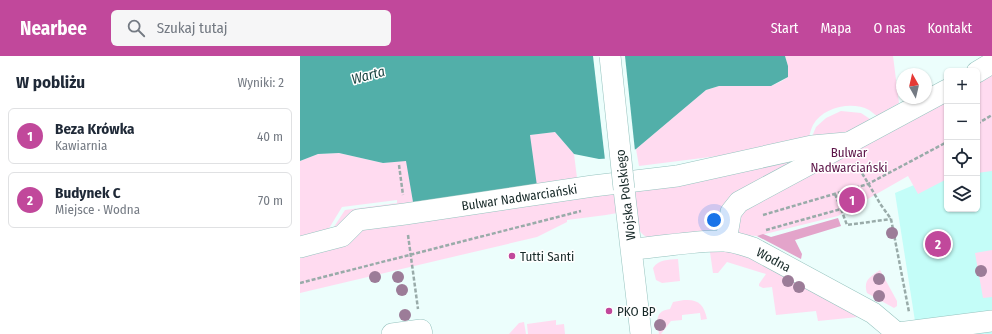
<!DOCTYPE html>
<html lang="pl">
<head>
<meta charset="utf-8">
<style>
	body { margin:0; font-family:"Fira Sans Condensed",sans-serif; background:#f6f6f7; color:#1f2937 }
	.controls { position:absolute; right:12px; top:12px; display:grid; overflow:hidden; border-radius:6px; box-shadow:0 1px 3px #0004 }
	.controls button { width:36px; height:36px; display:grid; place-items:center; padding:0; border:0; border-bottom:1px solid #e0e1e3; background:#fff; color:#1f2937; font:20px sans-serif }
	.compass { position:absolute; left:596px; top:12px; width:36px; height:36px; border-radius:50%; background:#fff; box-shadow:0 1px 3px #0004; rotate:352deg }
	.you { position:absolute; left:414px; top:164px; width:14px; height:14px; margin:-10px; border:3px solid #fff; border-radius:50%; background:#1a73e8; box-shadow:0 0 0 6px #1a73e833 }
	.badge { display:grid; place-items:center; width:26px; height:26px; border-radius:50%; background:#c1489b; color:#fff; font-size:13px; font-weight:700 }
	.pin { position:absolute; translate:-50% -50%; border:2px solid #fff; box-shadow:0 1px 4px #0006 }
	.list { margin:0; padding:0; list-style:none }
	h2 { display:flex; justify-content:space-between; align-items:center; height:52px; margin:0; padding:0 16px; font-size:17px }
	h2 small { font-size:13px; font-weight:400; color:#747a83 }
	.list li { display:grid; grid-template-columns:26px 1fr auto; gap:12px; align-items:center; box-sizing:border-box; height:56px; margin:0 8px 8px; padding:0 8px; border:1px solid #e0e1e3; border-radius:6px }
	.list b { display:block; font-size:15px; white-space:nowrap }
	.list p { margin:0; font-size:13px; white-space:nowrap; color:#747a83 }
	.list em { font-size:13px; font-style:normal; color:#747a83 }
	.icon { flex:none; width:22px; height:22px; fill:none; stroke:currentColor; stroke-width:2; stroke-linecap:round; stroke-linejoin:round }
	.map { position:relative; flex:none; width:692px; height:278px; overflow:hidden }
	header { display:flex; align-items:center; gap:24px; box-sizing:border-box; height:56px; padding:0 20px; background:#c1489b; color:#fff }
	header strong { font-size:19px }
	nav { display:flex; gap:22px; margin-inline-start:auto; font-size:14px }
	.search { width:280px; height:36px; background:#f6f6f7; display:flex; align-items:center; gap:10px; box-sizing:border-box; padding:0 14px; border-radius:6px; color:#747a83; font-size:15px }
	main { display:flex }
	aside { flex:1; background:#fff }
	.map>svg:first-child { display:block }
</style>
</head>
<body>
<header>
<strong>Nearbee</strong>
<div class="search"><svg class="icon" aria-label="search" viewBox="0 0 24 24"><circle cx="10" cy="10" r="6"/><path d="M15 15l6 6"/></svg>Szukaj tutaj</div>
<nav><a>Start</a><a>Mapa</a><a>O nas</a><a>Kontakt</a></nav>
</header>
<main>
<aside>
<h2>W pobliżu<small>Wyniki: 2</small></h2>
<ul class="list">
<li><span class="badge">1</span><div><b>Beza Krówka</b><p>Kawiarnia</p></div><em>40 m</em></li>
<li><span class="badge">2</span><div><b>Budynek C</b><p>Miejsce · Wodna</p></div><em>70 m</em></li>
</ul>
</aside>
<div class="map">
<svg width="692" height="278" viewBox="0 0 692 278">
	<rect width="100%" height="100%" fill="#ecfefc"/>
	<!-- built -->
	<path fill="#c4fdf8" d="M692,89V278H617L595,137L647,115V153H677V97Z"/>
	<!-- green -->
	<path fill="#ffdbf0" d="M485,0H593L599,47L577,60C574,58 572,56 569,54C552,45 523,51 513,69C511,73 510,77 509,81L426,99L339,110L336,93L406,34L419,30H471L482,25L488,21V10Z
		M688,0H692V115L677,117V15H663Z
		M647,25V123L618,138L608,120L538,160L457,180L412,177L350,183C336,176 337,168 334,154L306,159L267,164V166L237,181L0,237V185L30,177L45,154L97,147V144L42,151L28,174L0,180V105L18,98L39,97L83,107L107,104L113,146L229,79L255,76L274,98L277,122L424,104L511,83L516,71L526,62L541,55L561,57L573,65Z
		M426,194L438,197L457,205L552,255L558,261L518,265L516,255L476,259L472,231L463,232L459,230V228L466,218L427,206L418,217H413L410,196Z
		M692,194V241L683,242L675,197Z
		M378,203L380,225L362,227L356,224L353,212C359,203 368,204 378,203Z
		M580,214L597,245V250L594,252L567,237C563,224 570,221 580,214Z
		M384,244C399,243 404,249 407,263L401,264L400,257L382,259V264L371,265L361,278H359C357,266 354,255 370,253L373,246Z
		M256,264V269L264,268L265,278H228L227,268Z
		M224,266L226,278H209L219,267Z"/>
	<!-- forest -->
	<path fill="#e3a4ca" d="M538,162L541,170L495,184L502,198L501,203L457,180L463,178L471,181Z"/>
	<!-- water -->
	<path fill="#52afa9" d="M0,0H485L488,10V21L471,30H419L406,34L336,93L316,102L299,103L274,98L255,76L230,79L237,130L113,146L106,105L83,107L39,97L18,98L0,105Z"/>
	<!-- pier -->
	<path fill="#ecfefc" d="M293,0H325L335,95L316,104H305Z"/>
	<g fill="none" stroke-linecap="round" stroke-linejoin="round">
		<defs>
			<g id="minor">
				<path d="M677,16L692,7"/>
				<path d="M324,133L341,278"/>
				<path d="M426,185L431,156L439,146L647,34"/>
				<path id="s1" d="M0,191L42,180L58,164L105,158L293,130L377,120L512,90L546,87"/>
				<path id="s2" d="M332,193C363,191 394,184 426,185C435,186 444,189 453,192L573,257L598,278"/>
				<path d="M598,277L692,265"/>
				<path d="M92,278L121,274L122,278"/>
			</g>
		</defs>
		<!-- minor casing -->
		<use href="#minor" stroke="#96c3bf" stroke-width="22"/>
		<!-- path -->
		<path stroke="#99aba9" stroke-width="2.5" stroke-dasharray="4 2" stroke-linecap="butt" d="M677,68L692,59
			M556,107L581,149L591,163L609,256
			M99,109L103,139
			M535,138L541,153
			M463,159L568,128L647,86
			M466,174L541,153L547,169L591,163
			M108,179L118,253
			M0,227L281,155"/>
		<!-- minor -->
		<use href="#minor" stroke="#fff" stroke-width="21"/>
		<defs>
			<path id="minor-bridge" d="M310,0L324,133"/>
		</defs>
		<!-- minor-bridge casing -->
		<use href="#minor-bridge" stroke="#96c3bf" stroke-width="22" stroke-linecap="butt"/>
		<!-- minor-bridge -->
		<use href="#minor-bridge" stroke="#fff" stroke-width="21"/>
	</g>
	<!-- trees -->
	<g fill="#9c7c98">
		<circle cx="592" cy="177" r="6"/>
		<circle cx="681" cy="215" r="6"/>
		<circle cx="75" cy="221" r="6"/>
		<circle cx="98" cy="221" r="6"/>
		<circle cx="579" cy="223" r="6"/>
		<circle cx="488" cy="225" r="6"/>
		<circle cx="499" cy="231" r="6"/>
		<circle cx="102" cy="234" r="6"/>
		<circle cx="579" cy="240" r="6"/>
		<circle cx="105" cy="259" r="6"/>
		<circle cx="360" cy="269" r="6"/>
	</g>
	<!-- markers -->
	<g fill="#c1489b" stroke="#fff" stroke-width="1.5">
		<circle cx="212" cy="200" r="4"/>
		<circle cx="309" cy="255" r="4"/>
	</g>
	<g text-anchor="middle" stroke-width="3" stroke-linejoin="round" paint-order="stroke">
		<!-- park labels -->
		<g font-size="13" fill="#5b1246" stroke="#fff">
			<text x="549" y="101">Bulwar<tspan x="549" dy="15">Nadwarciański</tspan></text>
		</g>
		<!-- street labels -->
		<g font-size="13" fill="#172928" stroke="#fff">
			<text transform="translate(325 139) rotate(-97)" y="5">Wojska Polskiego</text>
			<text dy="5" stroke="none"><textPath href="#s1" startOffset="229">Bulwar Nadwarciański</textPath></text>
			<text dy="5" stroke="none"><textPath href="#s2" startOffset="146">Wodna</textPath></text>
		</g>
		<!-- poi labels -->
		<g font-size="13" fill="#172928" stroke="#fff" text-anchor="start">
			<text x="220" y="205">Tutti Santi</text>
			<text x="317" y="260">PKO BP</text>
		</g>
		<!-- water labels -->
		<g font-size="14" font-style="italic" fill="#1a4542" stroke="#fff">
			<text transform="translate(68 19) rotate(-15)" y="5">Warta</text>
		</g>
	</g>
</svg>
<div class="controls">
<button>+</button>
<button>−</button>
<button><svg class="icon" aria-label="locate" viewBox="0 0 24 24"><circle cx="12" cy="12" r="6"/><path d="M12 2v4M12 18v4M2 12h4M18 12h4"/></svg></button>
<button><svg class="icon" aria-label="layers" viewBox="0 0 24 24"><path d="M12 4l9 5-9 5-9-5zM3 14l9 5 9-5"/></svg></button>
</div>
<svg class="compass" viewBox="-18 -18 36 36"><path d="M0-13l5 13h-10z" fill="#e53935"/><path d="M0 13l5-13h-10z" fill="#747a83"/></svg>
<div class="you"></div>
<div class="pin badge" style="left:552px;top:144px">1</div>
<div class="pin badge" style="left:638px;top:188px">2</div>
</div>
</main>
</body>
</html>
